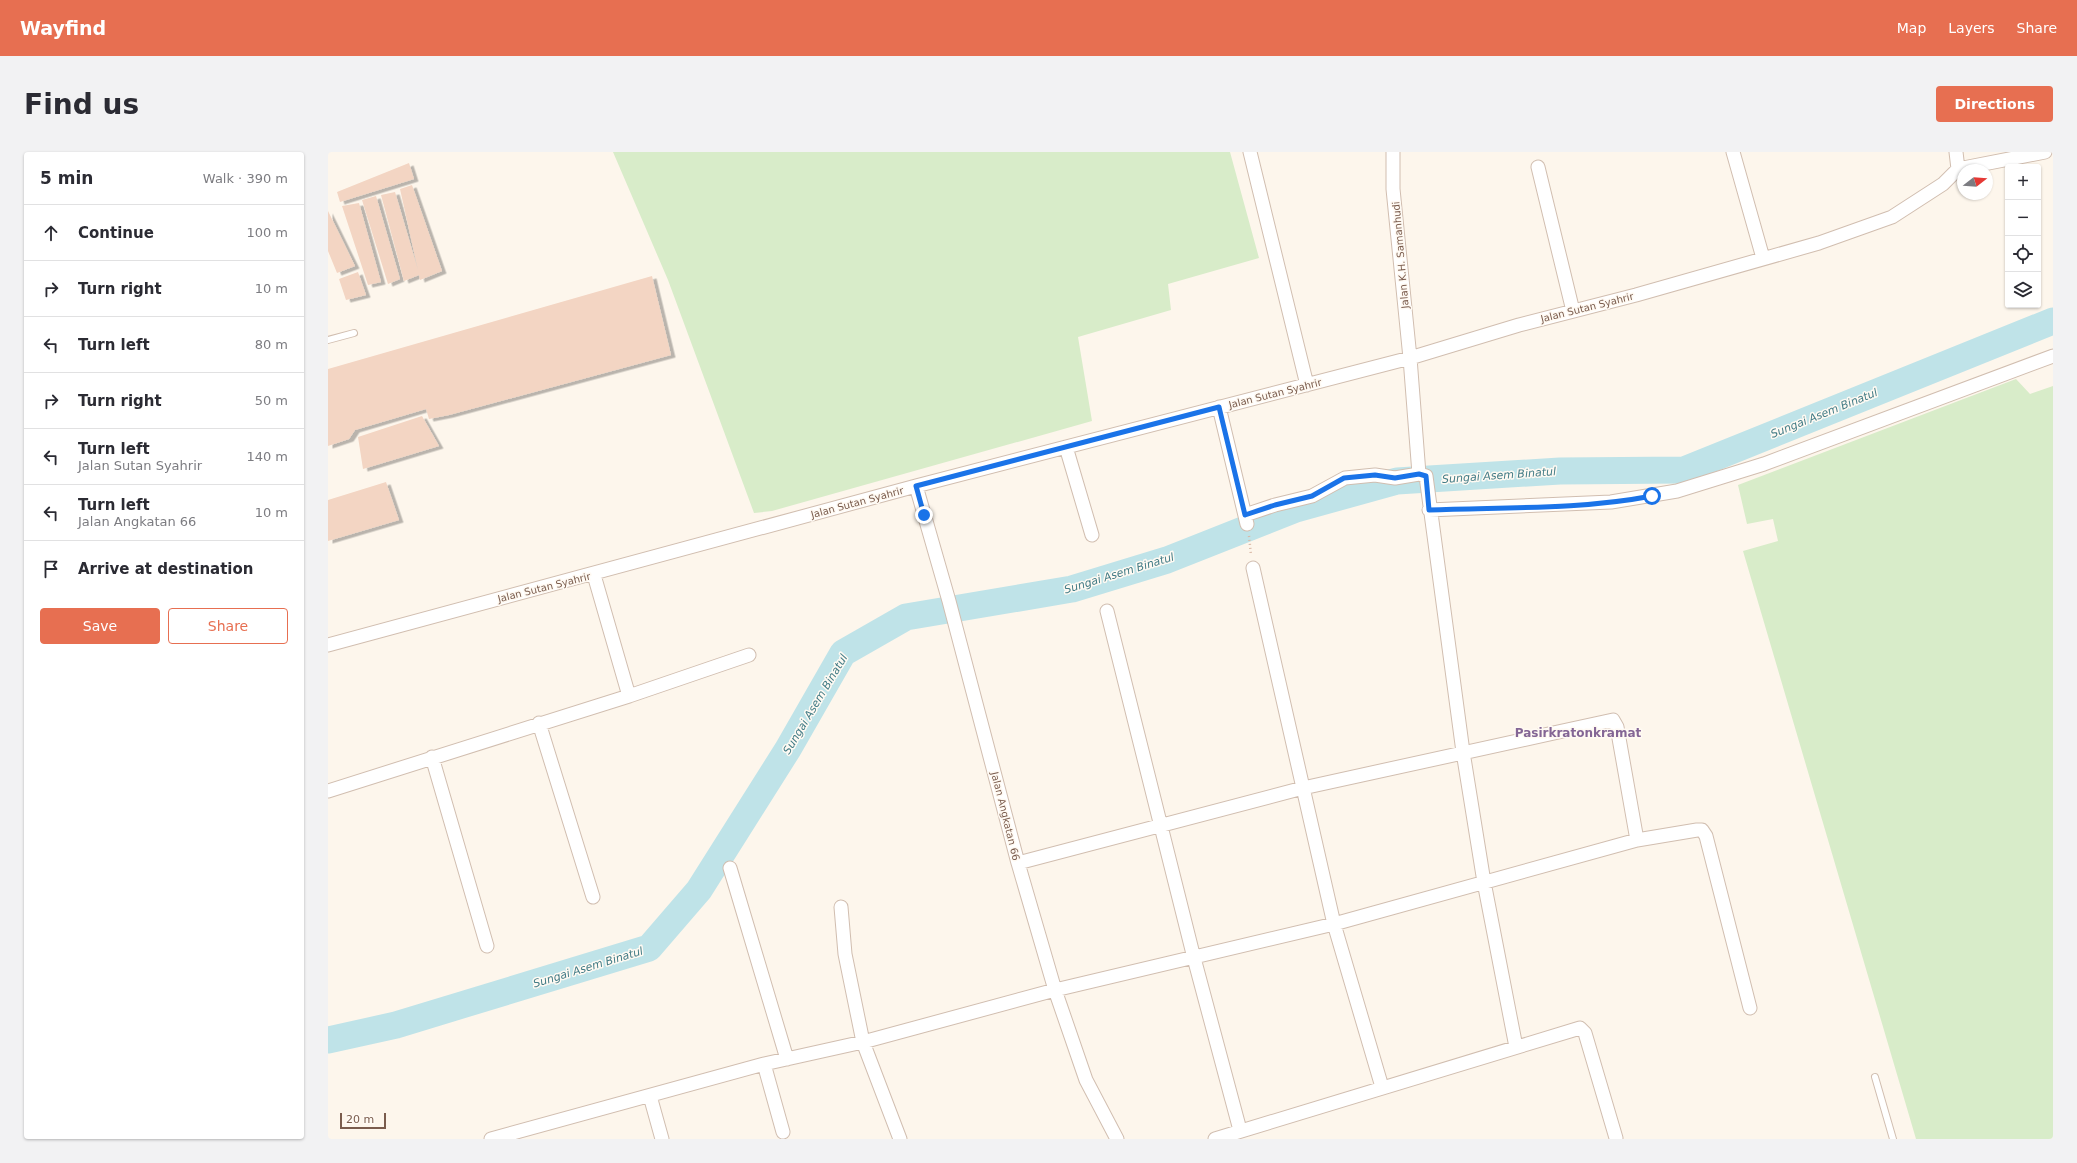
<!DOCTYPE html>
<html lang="en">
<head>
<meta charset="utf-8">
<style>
	body { margin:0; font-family:"DejaVu Sans",sans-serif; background:#f2f2f3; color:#2b2b33 }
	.controls { position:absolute; right:12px; top:12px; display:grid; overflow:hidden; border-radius:4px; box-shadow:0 1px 3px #0004 }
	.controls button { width:36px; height:36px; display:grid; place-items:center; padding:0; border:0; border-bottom:1px solid #e1e1e2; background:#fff; color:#2b2b33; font:20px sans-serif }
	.compass { position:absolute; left:1629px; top:12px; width:36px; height:36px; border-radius:50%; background:#fff; box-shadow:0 1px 3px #0004; rotate:73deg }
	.scale { position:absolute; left:12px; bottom:10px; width:46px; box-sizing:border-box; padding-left:4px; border:2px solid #7a5c4d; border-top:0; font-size:11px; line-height:14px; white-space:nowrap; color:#7a5c4d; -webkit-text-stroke:3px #fffaf3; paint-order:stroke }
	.stop { position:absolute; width:12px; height:12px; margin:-9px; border:3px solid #1a73e8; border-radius:50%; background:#fff }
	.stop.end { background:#1a73e8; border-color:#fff; box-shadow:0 1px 4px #0008 }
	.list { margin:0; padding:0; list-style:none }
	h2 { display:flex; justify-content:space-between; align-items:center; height:52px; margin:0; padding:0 16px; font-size:17px }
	h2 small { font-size:13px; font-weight:400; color:#7c7c81 }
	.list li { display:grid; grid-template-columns:26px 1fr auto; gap:12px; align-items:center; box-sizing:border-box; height:56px; padding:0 16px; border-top:1px solid #e1e1e2 }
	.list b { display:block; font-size:15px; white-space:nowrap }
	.list p { margin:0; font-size:13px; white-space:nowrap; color:#7c7c81 }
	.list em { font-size:13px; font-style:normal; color:#7c7c81 }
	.actions { display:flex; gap:8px; padding:12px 16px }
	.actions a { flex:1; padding:9px 0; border:1px solid #e76f51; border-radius:4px; text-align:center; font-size:14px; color:#e76f51 }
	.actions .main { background:#e76f51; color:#fff }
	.icon { flex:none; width:22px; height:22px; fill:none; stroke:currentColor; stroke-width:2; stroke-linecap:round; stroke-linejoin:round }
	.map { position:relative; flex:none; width:1725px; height:987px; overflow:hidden; border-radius:4px }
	header { display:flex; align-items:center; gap:24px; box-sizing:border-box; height:56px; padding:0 20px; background:#e76f51; color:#fff }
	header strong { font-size:19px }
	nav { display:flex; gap:22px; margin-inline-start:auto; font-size:14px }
	.intro { display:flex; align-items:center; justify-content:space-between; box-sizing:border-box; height:96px; padding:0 24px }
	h1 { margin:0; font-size:28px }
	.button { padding:10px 18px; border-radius:4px; background:#e76f51; color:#fff; font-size:14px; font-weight:700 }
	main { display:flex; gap:24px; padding:0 24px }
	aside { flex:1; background:#fff; border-radius:4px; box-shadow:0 1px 3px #0004 }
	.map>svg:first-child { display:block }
</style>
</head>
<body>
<header>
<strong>Wayfind</strong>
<nav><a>Map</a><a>Layers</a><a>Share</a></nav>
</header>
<div class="intro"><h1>Find us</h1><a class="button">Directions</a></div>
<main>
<aside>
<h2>5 min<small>Walk · 390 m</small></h2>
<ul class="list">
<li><svg class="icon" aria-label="ahead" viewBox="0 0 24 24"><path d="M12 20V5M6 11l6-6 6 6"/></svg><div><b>Continue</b></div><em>100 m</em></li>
<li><svg class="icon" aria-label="right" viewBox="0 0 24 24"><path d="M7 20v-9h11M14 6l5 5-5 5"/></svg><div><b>Turn right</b></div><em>10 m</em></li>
<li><svg class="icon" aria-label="left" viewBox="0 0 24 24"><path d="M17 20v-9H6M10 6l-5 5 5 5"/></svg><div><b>Turn left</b></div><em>80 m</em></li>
<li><svg class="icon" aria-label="right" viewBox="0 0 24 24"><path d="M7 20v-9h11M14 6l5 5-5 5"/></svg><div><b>Turn right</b></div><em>50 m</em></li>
<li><svg class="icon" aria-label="left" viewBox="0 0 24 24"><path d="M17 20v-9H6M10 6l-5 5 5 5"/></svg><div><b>Turn left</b><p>Jalan Sutan Syahrir</p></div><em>140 m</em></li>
<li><svg class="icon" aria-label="left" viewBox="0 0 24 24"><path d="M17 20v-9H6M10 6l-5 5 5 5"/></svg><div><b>Turn left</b><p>Jalan Angkatan 66</p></div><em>10 m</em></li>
<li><svg class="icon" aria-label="arrive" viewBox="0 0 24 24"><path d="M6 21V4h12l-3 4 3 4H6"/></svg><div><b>Arrive at destination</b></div></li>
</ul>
<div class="actions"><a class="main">Save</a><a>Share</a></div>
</aside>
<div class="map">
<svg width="1725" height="987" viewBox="0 0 1725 987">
	<defs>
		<filter id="shadow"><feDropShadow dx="4.5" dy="2.5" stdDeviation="0" flood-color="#0004"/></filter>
	</defs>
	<rect width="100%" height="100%" fill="#fdf6ec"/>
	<!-- green -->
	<path fill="#d8ecc9" d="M285,0H902L931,106L840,132L843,158L750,185L764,269L444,359L426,361L340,128Z
		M1688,227L1702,242L1725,234V987H1588L1415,399L1450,389L1445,367L1419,372L1410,333Z"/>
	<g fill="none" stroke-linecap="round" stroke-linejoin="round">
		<!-- river -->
		<path stroke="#bfe3e8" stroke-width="27" d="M0,888L68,873L321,796L371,738L460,597L515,501L578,465L744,437L839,408L968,357L1069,329L1232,319L1356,318L1725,169"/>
	</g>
	<!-- building -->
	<path fill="#f3d5c3" filter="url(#shadow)" d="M81,11L86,27L12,50L9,40Z
		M84,33L114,119L92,128L91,123L76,129L53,43L67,40L90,118L72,37Z
		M48,44L72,127L60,132L34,48Z
		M31,51L53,130L40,133L14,54Z
		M0,59L27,114L9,121L0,99Z
		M30,120L38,143L18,148L11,127Z
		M324,124L343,203L121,263L101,267L98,257L27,278L21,287L0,294V217Z
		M94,264L111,294L35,317L30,285Z
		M58,330L71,368L0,389V348Z"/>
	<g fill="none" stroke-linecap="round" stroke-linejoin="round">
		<defs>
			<path id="service" d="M0,188L26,181
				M1547,925L1565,987"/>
			<path id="minor" d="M922,0L979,233
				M1065,0V37L1082,206L1091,322L1098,324L1135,600L1156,730L1188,895
				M1405,0L1435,106
				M1628,0L1630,17
				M1210,15L1245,159
				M891,255L919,372
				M738,295L764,383
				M588,334L621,449L690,711L727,838L758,928L789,987
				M1101,358L1283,350L1349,339L1436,312L1725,204
				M917,363L947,353L984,344L1017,326L1047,323L1067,326L1091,322
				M925,416L1006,772L1054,935
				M779,459L866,806L912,978
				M0,493L588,334L1082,206L1191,173L1308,143L1491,91L1564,65L1615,32L1630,17L1717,0
				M301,544L421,503
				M211,571L265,745
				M104,605L159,794
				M0,639L301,544L266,423
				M690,711L975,636L1285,568L1289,575L1309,688
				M402,716L459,907
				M513,755L517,802L535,890L572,987
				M436,912L455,980
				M322,944L334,987
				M163,987L436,912L535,890L727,838L1006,772L1309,688L1369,678H1374L1378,684L1422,856
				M887,987L1252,876L1257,881L1288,986"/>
		</defs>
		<!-- service casing -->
		<use href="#service" stroke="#d1beb0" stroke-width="8"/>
		<!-- minor casing -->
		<use href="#minor" stroke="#d1beb0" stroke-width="15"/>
		<!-- path -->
		<path stroke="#d9b8a5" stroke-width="2.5" stroke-dasharray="1 3" stroke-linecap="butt" d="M921,384L923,403"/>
		<!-- service -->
		<use href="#service" stroke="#fff" stroke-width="6"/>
		<!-- minor -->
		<use href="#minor" stroke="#fff" stroke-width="13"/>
	</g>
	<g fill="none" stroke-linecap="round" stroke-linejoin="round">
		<!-- route -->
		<path stroke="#1a73e8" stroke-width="5" d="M596,363L588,334L891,255L917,363L947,353L984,344L1016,326L1047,323L1067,326L1091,322L1098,324L1101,358C1175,355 1251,358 1324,344"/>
	</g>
	<g text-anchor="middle" stroke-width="3" stroke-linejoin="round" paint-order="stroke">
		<!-- street labels -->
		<g font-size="10" fill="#7a5c4d" stroke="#fffaf3">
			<text transform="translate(1072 103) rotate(-95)" y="4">Jalan K.H. Samanhudi</text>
			<text transform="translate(1259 155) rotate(-14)" y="4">Jalan Sutan Syahrir</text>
			<text transform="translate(947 241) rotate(-14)" y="4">Jalan Sutan Syahrir</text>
			<text transform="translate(529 350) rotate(-15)" y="4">Jalan Sutan Syahrir</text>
			<text transform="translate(216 435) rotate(-14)" y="4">Jalan Sutan Syahrir</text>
			<text transform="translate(678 664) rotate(76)" y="4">Jalan Angkatan 66</text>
		</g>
		<!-- water labels -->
		<g font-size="11" font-style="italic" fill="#437c86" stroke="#fffaf3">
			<text transform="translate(1496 261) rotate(-22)" y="4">Sungai Asem Binatul</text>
			<text transform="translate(1171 323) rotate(-4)" y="4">Sungai Asem Binatul</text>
			<text transform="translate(791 421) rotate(-17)" y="4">Sungai Asem Binatul</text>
			<text transform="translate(487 552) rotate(-59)" y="4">Sungai Asem Binatul</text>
			<text transform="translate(260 815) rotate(-17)" y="4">Sungai Asem Binatul</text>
		</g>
		<!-- quarter labels -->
		<g font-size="12" font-weight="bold" fill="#846695" stroke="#fffaf3">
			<text x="1250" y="585">Pasirkratonkramat</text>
		</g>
	</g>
</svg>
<div class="controls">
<button>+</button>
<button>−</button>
<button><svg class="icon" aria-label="locate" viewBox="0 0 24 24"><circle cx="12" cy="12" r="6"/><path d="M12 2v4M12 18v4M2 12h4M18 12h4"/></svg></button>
<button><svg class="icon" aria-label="layers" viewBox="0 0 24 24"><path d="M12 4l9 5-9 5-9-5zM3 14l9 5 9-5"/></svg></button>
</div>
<svg class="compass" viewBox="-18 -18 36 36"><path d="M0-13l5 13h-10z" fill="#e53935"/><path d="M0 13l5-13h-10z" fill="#7c7c81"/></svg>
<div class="scale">20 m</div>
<div class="stop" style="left:1324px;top:344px"></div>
<div class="stop end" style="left:596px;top:363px"></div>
</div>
</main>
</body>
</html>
